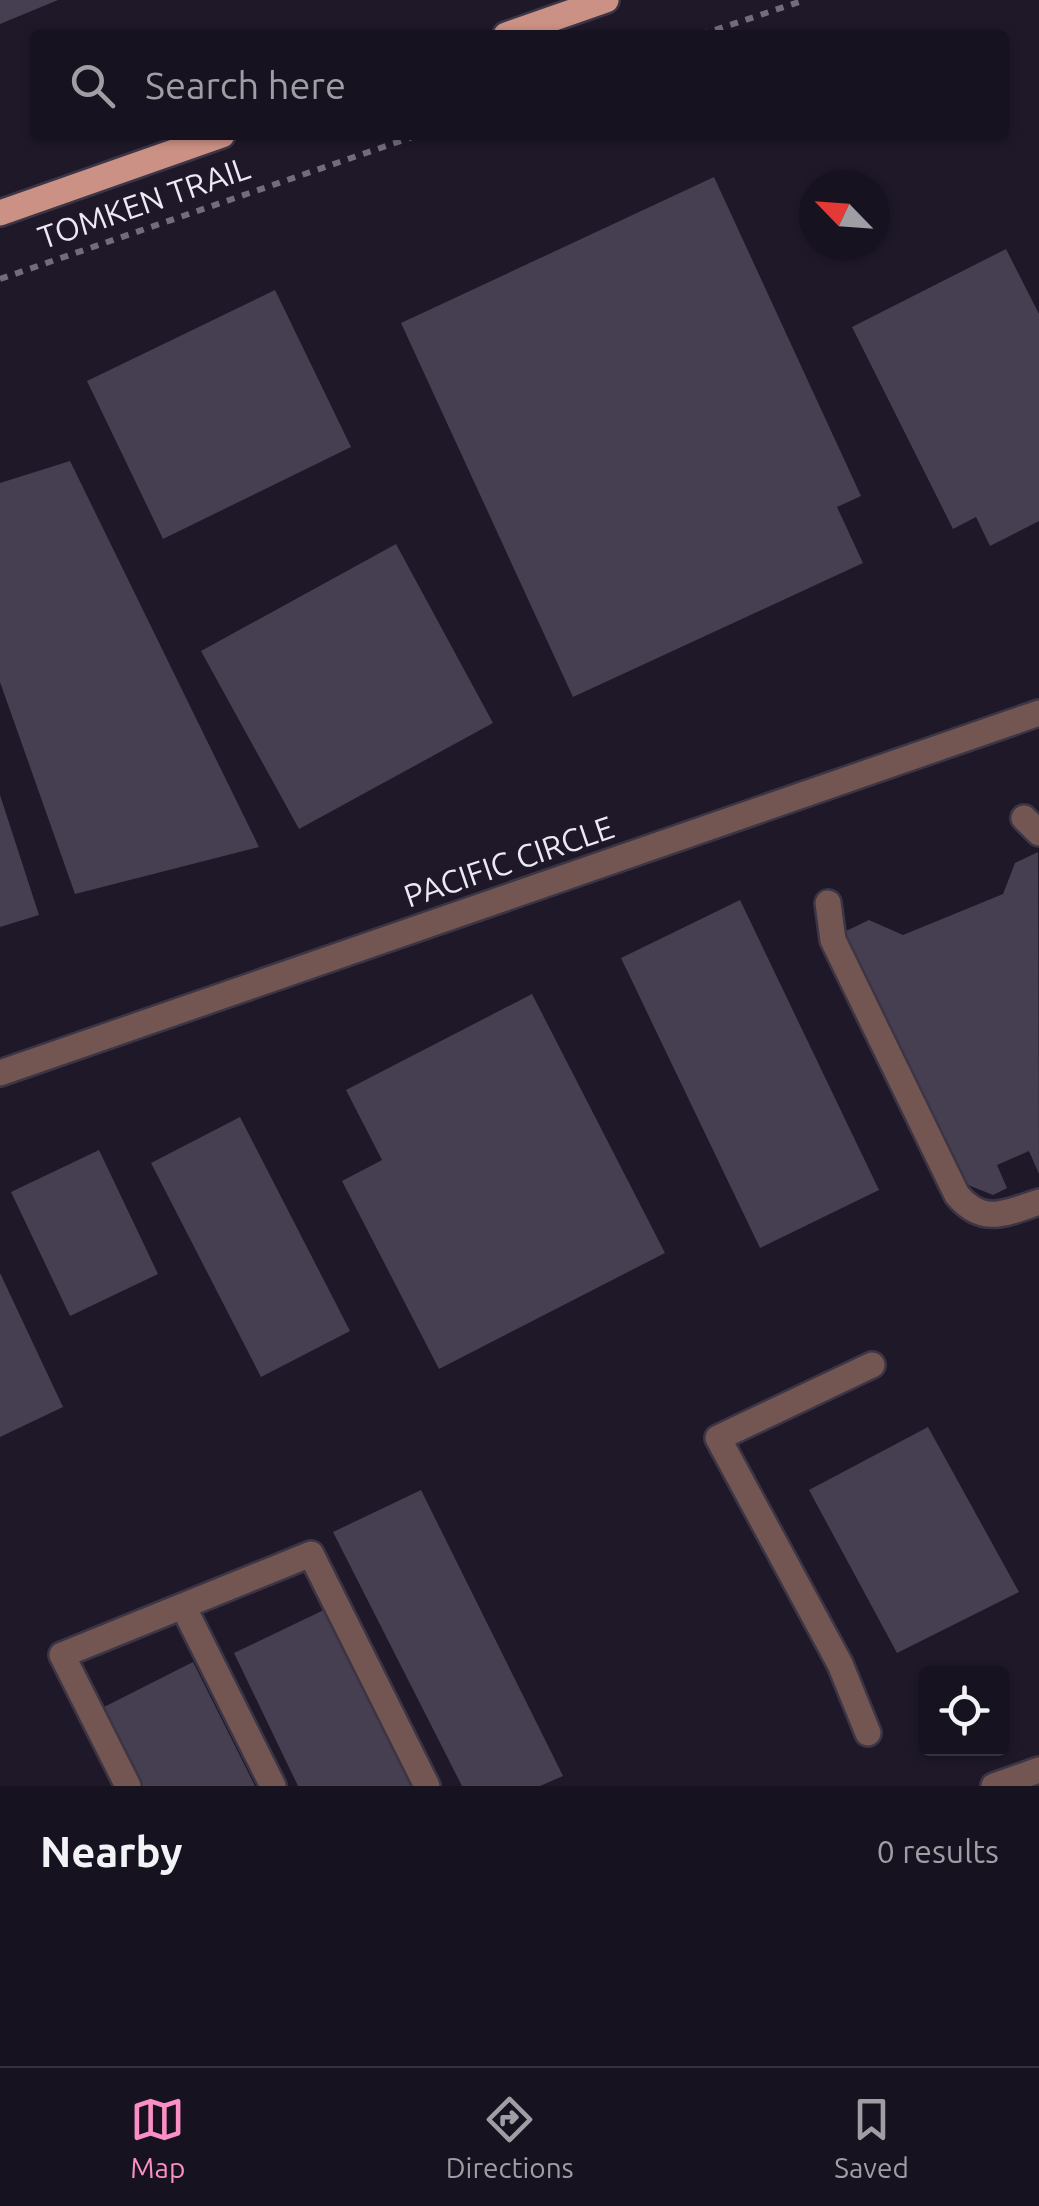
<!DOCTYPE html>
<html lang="en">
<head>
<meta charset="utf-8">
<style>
	body { margin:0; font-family:Ubuntu,sans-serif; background:#23202c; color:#f1f3f6 }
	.controls { position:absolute; right:30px; bottom:30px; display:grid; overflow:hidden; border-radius:10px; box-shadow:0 2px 8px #0004 }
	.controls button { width:90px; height:90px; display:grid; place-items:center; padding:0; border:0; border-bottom:2px solid #35323d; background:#16121f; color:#f1f3f6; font:50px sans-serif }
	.compass { position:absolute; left:799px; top:170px; width:90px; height:90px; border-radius:50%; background:#16121f; box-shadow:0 2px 8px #0004; rotate:295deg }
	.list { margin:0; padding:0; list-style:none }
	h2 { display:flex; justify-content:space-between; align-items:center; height:130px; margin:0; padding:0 40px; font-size:42px }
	h2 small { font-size:32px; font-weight:400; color:#9e9ea4 }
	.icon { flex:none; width:55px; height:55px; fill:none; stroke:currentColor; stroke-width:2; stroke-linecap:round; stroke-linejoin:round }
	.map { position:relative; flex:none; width:1039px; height:1786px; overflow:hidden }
	.search { position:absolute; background:#16121f; box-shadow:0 2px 8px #0004; left:30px; right:30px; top:30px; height:110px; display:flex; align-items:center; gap:25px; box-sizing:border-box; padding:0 35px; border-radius:10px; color:#9e9ea4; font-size:38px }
	.sheet { height:280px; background:#16121f }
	nav { display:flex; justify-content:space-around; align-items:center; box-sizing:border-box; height:140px; border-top:2px solid #35323d; background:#16121f; font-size:28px; color:#9e9ea4 }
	nav a { display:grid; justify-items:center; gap:5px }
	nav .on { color:#fa8fc6 }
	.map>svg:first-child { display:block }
</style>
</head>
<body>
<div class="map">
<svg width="1039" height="1786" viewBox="0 0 1039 1786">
	<rect width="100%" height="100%" fill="#1e1829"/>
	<!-- building -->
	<path fill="#463f52" d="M0,0H58L0,24Z
		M714,177L861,496L837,507L863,563L573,697L401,323Z
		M1006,249L1039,314V521L990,546L976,517L953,529L852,327Z
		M275,290L351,447L163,539L87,381Z
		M70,461L259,847L75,894L0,682V483Z
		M396,544L493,723L299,829L201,651Z
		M0,795L39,915L0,927Z
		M1038,852L1039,1174L1029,1151L997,1165L1007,1188L993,1195L968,1185L844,932L869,920L903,935L1003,894L1015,863Z
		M740,900L879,1190L760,1248L621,958Z
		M532,994L665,1253L439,1369L342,1181L382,1160L346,1090Z
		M240,1117L350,1331L261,1377L151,1163Z
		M99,1150L158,1274L70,1316L11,1192Z
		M0,1273L63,1407L0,1437Z
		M928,1427L1019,1592L897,1653L809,1490Z
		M421,1490L563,1776L540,1786H462L333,1532Z
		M330,1607L416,1786H298L234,1653Z
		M193,1662L255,1786H143L104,1707Z"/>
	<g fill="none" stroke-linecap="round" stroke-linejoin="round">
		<defs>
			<path id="minor" d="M1024,818L1039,833
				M828,903L833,940L957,1195C983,1226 1006,1213 1039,1202
				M0,1073L1039,713
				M183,1606L273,1786
				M868,1733L840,1664L718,1438L872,1365
				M128,1786L62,1655L311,1554L427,1786
				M994,1786L1039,1770"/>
			<path id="major" d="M506,35L606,0
				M0,213L222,135"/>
		</defs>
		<!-- minor casing -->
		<use href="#minor" stroke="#3b3545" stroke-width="30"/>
		<!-- major casing -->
		<use href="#major" stroke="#3b3545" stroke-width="30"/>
		<!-- path -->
		<path stroke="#726d7c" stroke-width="6" stroke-dasharray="8 8" stroke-linecap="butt" d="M700,35L805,0
			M0,279L418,135"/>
		<!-- minor -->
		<use href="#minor" stroke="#735651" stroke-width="25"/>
		<!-- major -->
		<use href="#major" stroke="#cc9185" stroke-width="25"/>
	</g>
	<g text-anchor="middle" stroke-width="9" stroke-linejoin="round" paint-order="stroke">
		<!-- street labels -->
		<g font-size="32" fill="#ece8f4" stroke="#1e1829">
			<text transform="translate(144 203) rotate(-19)" y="11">TOMKEN TRAIL</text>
			<text transform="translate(509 862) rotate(-19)" y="11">PACIFIC CIRCLE</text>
		</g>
	</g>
</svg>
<div class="controls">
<button><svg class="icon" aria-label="locate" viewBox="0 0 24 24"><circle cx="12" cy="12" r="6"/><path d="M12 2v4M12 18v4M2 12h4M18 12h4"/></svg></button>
</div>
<svg class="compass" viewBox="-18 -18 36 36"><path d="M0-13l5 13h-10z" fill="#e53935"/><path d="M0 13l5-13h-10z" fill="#9e9ea4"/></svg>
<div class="search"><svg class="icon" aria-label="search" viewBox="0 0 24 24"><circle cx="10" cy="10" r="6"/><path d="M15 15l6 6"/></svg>Search here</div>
</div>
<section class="sheet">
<h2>Nearby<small>0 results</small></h2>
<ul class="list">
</ul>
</section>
<nav>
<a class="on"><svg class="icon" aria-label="map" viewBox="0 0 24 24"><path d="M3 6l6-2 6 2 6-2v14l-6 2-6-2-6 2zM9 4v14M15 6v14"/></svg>Map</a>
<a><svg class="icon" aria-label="directions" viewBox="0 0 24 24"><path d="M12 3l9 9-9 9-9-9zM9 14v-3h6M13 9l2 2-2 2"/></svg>Directions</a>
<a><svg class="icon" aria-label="saved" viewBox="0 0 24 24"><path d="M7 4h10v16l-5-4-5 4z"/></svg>Saved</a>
</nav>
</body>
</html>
